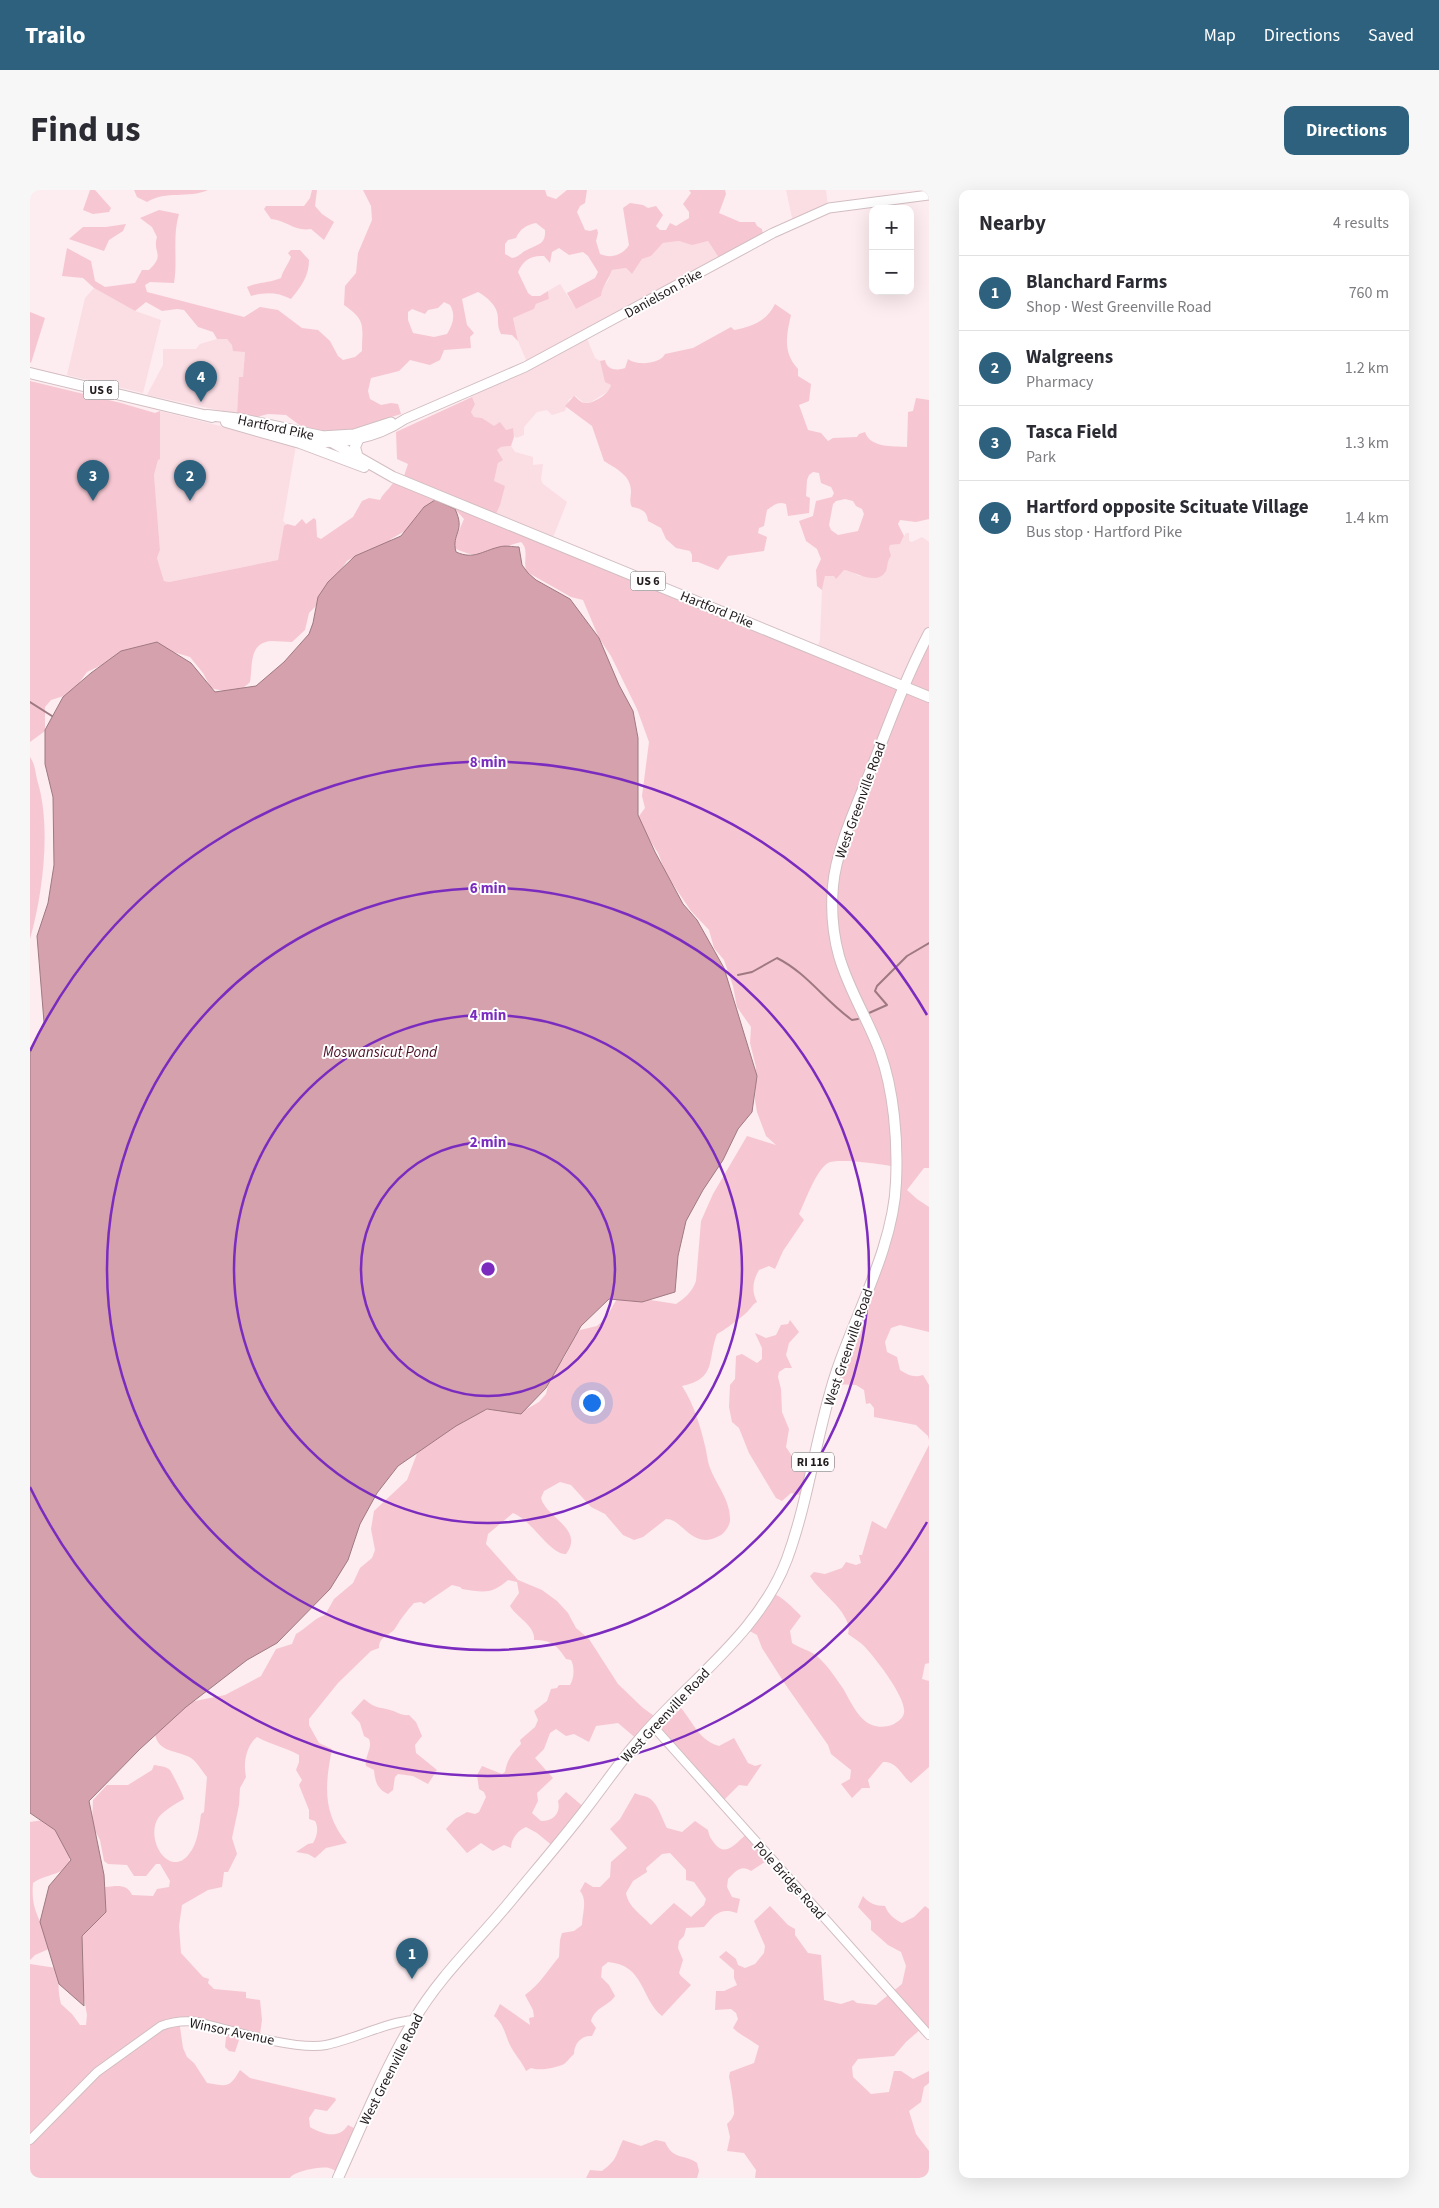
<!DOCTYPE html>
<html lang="en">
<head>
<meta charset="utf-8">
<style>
	body { margin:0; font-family:"Source Sans 3",sans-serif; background:#f7f7f7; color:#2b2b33 }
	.controls { position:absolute; right:15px; top:15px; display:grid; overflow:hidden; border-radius:10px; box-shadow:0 5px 20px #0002 }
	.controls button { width:45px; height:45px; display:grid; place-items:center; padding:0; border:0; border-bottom:1px solid #e1e1e2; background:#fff; color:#2b2b33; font:25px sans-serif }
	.you { position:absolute; left:561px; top:1212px; width:18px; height:18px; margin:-12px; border:4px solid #fff; border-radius:50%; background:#1a73e8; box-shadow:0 0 0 8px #1a73e833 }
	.badge { display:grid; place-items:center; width:32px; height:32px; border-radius:50%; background:#2d617d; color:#fff; font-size:16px; font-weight:700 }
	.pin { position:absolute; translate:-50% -41px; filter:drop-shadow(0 1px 2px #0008) }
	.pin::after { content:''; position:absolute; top:26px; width:18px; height:15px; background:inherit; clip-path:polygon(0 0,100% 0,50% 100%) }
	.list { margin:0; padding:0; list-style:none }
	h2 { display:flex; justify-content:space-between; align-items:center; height:65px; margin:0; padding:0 20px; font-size:21px }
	h2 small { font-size:16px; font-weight:400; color:#7c7c81 }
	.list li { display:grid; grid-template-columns:32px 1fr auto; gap:15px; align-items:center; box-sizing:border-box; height:75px; padding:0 20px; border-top:1px solid #e1e1e2 }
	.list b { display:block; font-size:19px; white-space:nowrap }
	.list p { margin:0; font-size:16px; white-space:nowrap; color:#7c7c81 }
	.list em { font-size:16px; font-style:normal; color:#7c7c81 }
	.map { position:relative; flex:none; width:899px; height:1988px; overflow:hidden; border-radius:10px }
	header { display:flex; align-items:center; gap:30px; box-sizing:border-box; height:70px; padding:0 25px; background:#2d617d; color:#fff }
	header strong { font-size:24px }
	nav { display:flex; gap:28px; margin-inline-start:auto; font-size:18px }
	.intro { display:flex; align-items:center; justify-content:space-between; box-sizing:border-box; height:120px; padding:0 30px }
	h1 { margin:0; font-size:35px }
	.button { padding:12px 22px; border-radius:10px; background:#2d617d; color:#fff; font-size:18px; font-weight:700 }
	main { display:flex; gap:30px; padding:0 30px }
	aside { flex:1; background:#fff; border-radius:10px; box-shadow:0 5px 20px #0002 }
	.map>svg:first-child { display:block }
</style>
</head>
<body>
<header>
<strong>Trailo</strong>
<nav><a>Map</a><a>Directions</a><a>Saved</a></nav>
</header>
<div class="intro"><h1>Find us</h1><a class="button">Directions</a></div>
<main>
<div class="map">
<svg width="899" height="1988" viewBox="0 0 899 1988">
	<rect width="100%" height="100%" fill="#fdecf0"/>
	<!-- built -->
	<path fill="#fbdde4" d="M756,0H796L798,17L763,32Z
		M649,51L662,54L678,51L689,68L555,144L565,168L570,171L576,189L581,195L580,200L561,212L554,213L546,206L539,209L535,221L522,225L517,220L507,222L494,237V245L486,248L483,244V238L476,240L462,236L452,228L444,227L441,222L445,213L438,200L497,172L488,151L483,128L504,119L506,114L519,109L518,101L530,94L546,119L571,106L572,98L578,91L582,80L596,78L602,84L612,69L621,66L633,53Z
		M64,98L105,121L131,130L113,203L37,185L55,108Z
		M187,149H197L215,162L213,187H209L207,224L117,205L133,175V159H166L170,154Z
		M130,221L266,255L253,331L256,334L248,370L139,392L134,391L127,368L130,360L124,285L128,270Z
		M481,256L485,262L503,267V275L513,274L511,290L513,294L537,312L522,350L465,327L468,317L464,291L468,273L467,260L471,257Z
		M876,343H879V351L882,352L892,347L899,352V443L875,495L787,458L790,450L792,400L795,386H804L814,380L821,381L829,386L855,382L860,355L870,354Z"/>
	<!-- green -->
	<path fill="#f6c7d2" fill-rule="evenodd" d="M60,0H65L81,18L79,22L63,24L53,20Z
		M104,0H178C158,9 136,0 117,12L107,7Z
		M282,0H287L285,16L292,24L304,32L294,50L281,39C265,42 256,30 241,29L234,19L236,16H274L280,8Z
		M333,0H515L517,6L526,9L537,0H557L555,13L550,16L547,22L555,40L560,41L567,39L568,43L566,51L570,64C581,69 593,65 599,55L593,18L600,13L613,15L618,18L626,16L633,25L626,36L630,40H636L640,33L646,36L659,28V22L653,14L661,3L659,0H695L696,4L689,23L710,32H725L727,36L732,39L733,45L689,68L678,51L662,55L649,51L633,53L621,66L612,69L602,84L596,78L582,80C579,89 572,96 571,106L546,119L537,103L565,88L568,82L558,66L553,62L539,65L529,58L522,62L520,73L514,66C501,65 493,70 488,82L498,103L502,106H510L518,101L519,109L506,114L504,119L483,128L488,151L482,145L471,144C468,138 468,134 468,128C468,116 457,107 448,102L432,109L437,135L444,143L440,147L441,158L414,160L410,170L400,175L380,170L369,181L341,188L338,201L340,209L351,215L361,213L368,214L371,224L317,241L297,242L276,240L256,225L238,224L223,228L207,224L209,187H213L215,162L203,161L202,155L197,149H187L183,142L168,137L154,120L147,119L132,121L116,112L105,121L64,98L53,88L32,86L37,58L61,71L65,91L75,97L105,93L112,80H119C136,64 122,63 127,47L122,37L110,28L129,20L149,24C142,47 148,70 144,93L120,92L115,95L117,102L214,127L230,117L248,120L272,138L288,140L300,151L308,166L313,170L325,167L332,161C332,136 337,131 314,115L315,96L326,83L328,63L342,30L341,16ZM506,33L515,40C516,55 507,54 497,60C490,63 491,66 482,68L475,64V54L478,50L486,48C490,39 496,35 506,33ZM414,112L420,115C426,125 423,134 417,144L404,147L383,143L378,130V122L382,119L395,124L398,120L408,118Z
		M96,34L93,41L79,50L74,61L39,49L53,37H76Z
		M261,60H270L279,70C279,86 271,97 261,109C247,102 236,102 221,106L217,97C228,92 240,93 251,88C253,80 258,75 261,67L258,63Z
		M745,114L761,125C756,146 753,163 768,179V186L781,194L779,211L769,215L778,240L791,243L798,251L803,248L827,247L829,244L835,242C840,258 863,256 877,257L878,222L883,221L886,208L899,210V329L886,332L870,330L868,334L874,346L870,354L860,355L859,359L861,366C857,370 858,375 856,381C847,397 824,381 814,380L806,389L804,386H795L792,400L787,396L786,380L791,369L787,359L776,351L769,331L783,326L786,311L802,307L804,303L801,297L791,293L789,283L783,282L779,285L777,290L776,306L780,308L779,323L758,326L756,314C748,311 744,315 737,320L734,336L729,338L728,343L737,347L734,361L698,366L688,380L668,372H662V365L660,361L646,358L636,349L631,338L618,331C617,321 612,319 602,317C599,312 601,307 601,301C601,285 585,278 574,271L562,236L535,216L544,206C547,208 550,212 554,213C564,214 579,204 581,195L575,192L570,171L575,170C577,180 586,181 595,178L598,169C606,176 631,174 635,164L663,158L701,137L704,140C722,137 737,131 745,114ZM815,309L823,311L826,316L832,319L834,324L828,341L808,345L801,340L799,335L803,314L806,311Z
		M0,122L15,128L1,173L0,172Z
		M0,191L91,213L125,223L130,221V269L128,270L124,285L130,360L127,368L134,391L139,392L248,370L254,336L257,334L265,336L272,329L276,334L284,328L286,330L287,347L291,349L323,327L332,311L339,308L350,310C355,300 362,298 366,287L373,289L378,274L367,269L366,242L442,207L445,214L441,222L444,227L452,228L464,236L470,232L476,240L483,238L484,247L481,256L471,257L467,260L473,270L468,273L464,291L475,296L470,315L465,326L873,495L899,443V978H894L877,1000L887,1009L899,1017V1142L870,1135L861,1138L855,1152L857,1162L867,1167L870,1180C878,1185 884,1188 893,1185L899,1195V1250L898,1246L886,1235L844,1227V1218L840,1213L836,1214L834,1200L826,1195L804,1194L858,1047L866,980L861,976C849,974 807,968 798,973C786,980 775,1012 769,1024L774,1030L753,1061L745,1079L739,1076L729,1080C723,1090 721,1101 727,1112C722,1115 722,1117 718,1121C715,1125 692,1142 687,1144C677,1170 687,1189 652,1196C664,1214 671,1238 676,1260C677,1266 678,1273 680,1278C687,1296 701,1311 700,1331C699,1337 694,1344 689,1346C662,1361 652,1328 636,1329L613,1347L604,1350L593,1345L575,1324L561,1317L541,1295L530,1292L514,1301L511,1308C516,1328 555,1339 536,1364C520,1365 502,1330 483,1323L458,1344L456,1354L488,1390L512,1400L527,1411L538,1423L546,1438L559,1449L588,1494L613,1518L627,1528L644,1511C662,1526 665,1549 689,1556L704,1548L718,1573L725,1576L732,1574L717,1596L709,1595L693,1611L622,1536L608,1550L588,1533L566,1536L559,1552L544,1544L536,1546L526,1539L520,1543L514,1559L505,1568L523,1588L507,1603L508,1611L502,1623L511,1631C524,1631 531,1623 528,1611L536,1602L555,1618L524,1657L507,1643L496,1637C488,1640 481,1649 481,1658L474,1655L463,1661L451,1653L437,1663L416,1639L425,1629L437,1622L445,1624L449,1622L456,1607L454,1602L449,1599L447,1585L452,1576L472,1584L475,1582C477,1570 482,1563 491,1554L490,1550L505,1537L508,1530L504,1521L517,1511L521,1499L527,1498L529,1495H540C544,1489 545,1477 541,1470L536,1469C527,1455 521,1450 504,1450C506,1436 486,1427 480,1416L489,1403L487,1392L478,1390C461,1405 453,1402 432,1399L430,1397L422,1395L394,1414L391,1412L384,1413C377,1421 371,1428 366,1437C361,1446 349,1445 349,1458L341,1461L308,1493L279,1529V1535L289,1553L302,1559C295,1595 292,1623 317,1653L296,1658L285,1668L278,1664L266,1662L278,1654L283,1653C287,1647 289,1638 285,1631L279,1629V1620L269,1595L272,1590L266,1580L269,1572V1565C255,1557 241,1555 227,1547C216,1556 213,1573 216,1587L210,1598L209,1615L202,1648L207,1664L198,1682H194L192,1697L178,1700L152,1715L149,1736L151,1763L173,1787L179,1789L178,1793L184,1799L216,1802V1808L230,1810L232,1830L230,1844L212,1841L205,1862L199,1861L195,1857L197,1838L149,1830L153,1858L157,1867L164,1873L177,1893C197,1896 199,1899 210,1880L220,1888L305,1908L306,1910L297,1921L285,1919L279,1928L280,1937C292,1944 309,1950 318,1935L328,1940L311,1984C307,1982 303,1979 299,1978C292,1976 264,1981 260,1988H0V1774L33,1779C27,1791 28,1802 31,1814L42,1824L50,1835H56L57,1825L46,1761L61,1717L75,1697C86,1696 97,1693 102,1705L123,1706L127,1699L139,1697L140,1691L130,1674H126L116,1686H104L97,1675L78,1674L74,1671L70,1650L62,1635L63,1610L77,1595H98L122,1580L124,1575C129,1576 136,1576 140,1580C143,1585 153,1604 154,1609C145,1614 131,1622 127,1630C116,1653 141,1688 159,1664C168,1653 169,1637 171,1624L174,1622L177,1587C172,1581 167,1572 161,1568C148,1560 127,1563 125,1543L150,1514L195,1505L231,1486L246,1459L262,1454L266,1444C276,1439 284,1428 295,1425L304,1409L323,1393L330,1378L342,1368L345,1360L341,1339L344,1321L377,1290L391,1253L424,1226L451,1222L469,1216L488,1224L509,1212L516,1204L522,1180L534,1168L546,1144L550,1140L567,1136L576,1128L589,1105L646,1114C655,1108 662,1102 666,1091L671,1031L683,1004L717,946L746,955L736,946L727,922L725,910L726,877L720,853L721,837L707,817L703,796L694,770L684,758L679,740L661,721L636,684L628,663L609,633V626L615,618L612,606L619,552L607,519L581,466L569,448L553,410L541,407L497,382C492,372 500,360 491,352C460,360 456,374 422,357L434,329L422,316L405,311L387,334L361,349C356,364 329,363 317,371L287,415L279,423L275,440L262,452C255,452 249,451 242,451C218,452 223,476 220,492C209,504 195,502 181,498L173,483L160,467L127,457L80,471L57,482L46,497L37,505L21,510L15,517V541L0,552Z
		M0,567C6,576 5,583 8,593C21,637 13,704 0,749Z
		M760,1130L769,1142L759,1153L756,1165L762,1178H755L749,1182L748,1187L751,1199L752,1222L759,1239L756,1257L766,1272L781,1276L774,1306L761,1303L752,1311L746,1308L719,1263L709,1238L702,1232L699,1217L700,1195L705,1189L706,1166L712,1164L727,1173L732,1169V1158L725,1143L736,1148L746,1145L751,1135L758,1134Z
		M899,1255V1473L895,1474L892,1489L899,1491V1577L881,1593C872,1586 867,1571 853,1572L838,1590L840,1598H832L822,1608L811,1594L820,1589L821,1580L801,1564L798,1555L755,1494L732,1458L727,1445L716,1439L742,1403C753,1407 762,1417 771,1426L760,1441L762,1453C771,1459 780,1460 788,1467C797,1475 805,1487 812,1497C820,1509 827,1529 842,1535C849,1538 858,1537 864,1534C869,1531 873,1528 874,1523C877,1508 844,1466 833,1455C829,1451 823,1448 818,1444C824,1424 789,1402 780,1386L784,1382L795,1384L812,1378L816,1372L826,1375L831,1373L829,1365H832L842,1331L856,1339Z
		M334,1509C347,1519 345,1516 360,1520C368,1522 371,1526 379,1525L386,1532L392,1546L385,1555L386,1563L407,1580L398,1594L383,1586L368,1584L365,1587L363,1600L358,1604C347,1599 345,1591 344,1580L336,1576C334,1567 343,1558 339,1549L334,1546L330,1533L321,1523Z
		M605,1603C610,1606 613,1605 617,1607C628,1612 631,1627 637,1638L652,1642L665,1631L678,1640C679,1646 681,1649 685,1654C697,1669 709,1649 719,1642L741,1668L721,1681C711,1674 705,1682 698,1689L697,1697L702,1707L710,1709L707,1723C690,1717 684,1725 674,1737L656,1738L654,1746L649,1751L648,1758L653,1770L649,1783L651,1786L661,1795L632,1826C610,1808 615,1775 578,1772L572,1777L571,1787L579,1795L585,1806C580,1815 565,1817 561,1831L566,1838L562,1846C552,1845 544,1853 544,1864C541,1866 536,1874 532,1875C524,1878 509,1881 501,1878L496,1881C492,1872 486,1866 481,1857C475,1846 475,1835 464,1826L470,1814L500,1835L499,1828L504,1827L503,1820L495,1805C511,1793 517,1781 529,1767L530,1750L532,1743L544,1741L552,1735C552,1724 558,1710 550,1701L555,1692L563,1697H570L580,1687L581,1672L597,1658L580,1639L590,1629ZM640,1663L656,1680V1690L664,1692L676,1709L674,1715L661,1727L644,1713L621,1735C612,1725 598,1717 596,1703L603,1691L617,1682L616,1678L632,1664Z
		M20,1629C24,1638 28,1646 33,1654C39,1666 46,1675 29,1682C20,1686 11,1687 3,1693C0,1724 14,1732 21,1758L5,1765L0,1770V1632Z
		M833,1706C838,1713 846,1716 855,1716C858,1724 864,1729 872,1733L884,1727L895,1716L899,1719V1846L892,1838L876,1852L864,1866L828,1869L822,1877L823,1887L841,1904L859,1902L864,1881H871L883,1889L899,1881V1893L894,1897L891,1912L879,1921L886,1944L899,1961V1988H725L726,1980L714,1963L697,1961L700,1947L697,1934C700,1931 703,1928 704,1924C705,1921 700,1889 699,1887L700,1882L724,1873L729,1856C720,1849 711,1846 703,1838L708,1829L706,1823L701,1819L685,1820L686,1801H694L707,1795L704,1788V1780L689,1767L696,1761L706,1769L708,1775L715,1778L725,1774L734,1763L735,1756L724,1731L740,1716L758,1735L765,1739V1745L778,1763L791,1765L794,1810L811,1814L823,1810L827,1813L846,1815L872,1794L876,1776L871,1762L858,1755L841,1740V1731L828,1717Z
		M593,1950L611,1956L626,1950L635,1952C644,1971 653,1963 667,1973L669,1981L667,1988H556L560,1980L572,1981C588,1969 585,1966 593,1950Z"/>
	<!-- water -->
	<path fill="#d4a1ad" stroke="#9f7982" d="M405,310L425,319C436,342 421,343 426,362C444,370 452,361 469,357C475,355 483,357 489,357L492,375L498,383L506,390L540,409L569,448L589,495L603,521L608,548V625L625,662L653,714L667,730L694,778L727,886L722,922L708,939L693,970L673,1000L656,1031L648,1066L645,1102L612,1112L579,1109L551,1136L516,1198L491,1224L457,1219L426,1236L368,1276L347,1303L330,1334L318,1370L300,1399L247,1453L217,1470L156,1517L110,1559L59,1611L74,1685L76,1722L52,1746L54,1816L29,1794L10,1732L19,1696L41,1670L25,1640L0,1623V863L14,832L7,746L18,713L24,675L23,607L15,574V540L33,507L61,483L91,461L127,452L161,473L185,502L226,496L254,472L279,444L283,433L288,407L298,392L325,366L371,346L394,317Z"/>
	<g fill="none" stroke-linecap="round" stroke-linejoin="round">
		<!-- stream -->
		<path stroke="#9f7982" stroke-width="2" d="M0,512L22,526
			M708,785L722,782L747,768C777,783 795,811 822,830L828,829
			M839,823L857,815L845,801L847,796L877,766L899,753"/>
		<defs>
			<path id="tertiary" d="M622,1535L899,1845
				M0,1950L67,1882L131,1836C144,1831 154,1830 168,1832C199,1840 267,1861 296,1855C325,1849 356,1832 384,1830"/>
			<path id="secondary" d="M291,246L324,244L361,232
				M273,253C310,253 343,251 375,229L495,177L743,43L799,18L899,5"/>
			<path id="primary" d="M308,1988C332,1935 354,1880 384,1830C411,1784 450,1749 483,1708C507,1679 532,1650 555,1620C573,1597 589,1573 608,1551C658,1491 729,1444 757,1369C779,1309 786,1244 806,1183C826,1123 864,1055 866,992C868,951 864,901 850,862C838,829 819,801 809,766C803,744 801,718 803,696C806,658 830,608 844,572C861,528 877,485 899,443"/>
			<path id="trunk" d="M0,183L182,227
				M177,225L212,229L291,246L363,287L899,507
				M196,232L270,253L334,277
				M328,268L325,257L328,250"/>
		</defs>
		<!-- tertiary casing -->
		<use href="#tertiary" stroke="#d2bec2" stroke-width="10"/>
		<!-- secondary casing -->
		<use href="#secondary" stroke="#d2bec2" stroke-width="11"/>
		<!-- primary casing -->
		<use href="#primary" stroke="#d2bec2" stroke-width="12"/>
		<!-- trunk casing -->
		<use href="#trunk" stroke="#d2bec2" stroke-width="12"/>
		<!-- tertiary -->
		<use href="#tertiary" stroke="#fff" stroke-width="8"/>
		<!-- secondary -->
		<use href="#secondary" stroke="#fff" stroke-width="9"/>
		<!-- primary -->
		<use href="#primary" stroke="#fff" stroke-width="10"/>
		<!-- trunk -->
		<use href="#trunk" stroke="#fff" stroke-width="10"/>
	</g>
	<!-- distance rings -->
	<g fill="none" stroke="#7b2cbf" stroke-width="2.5">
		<circle cx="458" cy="1079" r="127"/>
		<circle cx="458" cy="1079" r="254"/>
		<circle cx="458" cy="1079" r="381"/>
		<path d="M897 1332A507 507 0 0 1 0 1297M0 861A507 507 0 0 1 897 825"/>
	</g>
	<g text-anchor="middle" stroke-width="4" stroke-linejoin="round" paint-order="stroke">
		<!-- shield labels -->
		<g fill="#fefefe" stroke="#645f60" stroke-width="1">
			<rect x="53.5" y="190.5" width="35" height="19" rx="4"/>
			<rect x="600.5" y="381.5" width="35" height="19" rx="4"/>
			<rect x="762" y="1262.5" width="42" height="19" rx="4"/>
		</g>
		<g font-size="12" font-weight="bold" fill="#221b1c">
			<text x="71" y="204">US 6</text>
			<text x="618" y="395">US 6</text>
			<text x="783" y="1276">RI 116</text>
		</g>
		<!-- street labels -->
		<g font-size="14" fill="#221b1c" stroke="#fefefe">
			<text transform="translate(633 103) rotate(-29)" y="5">Danielson Pike</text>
			<text transform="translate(246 237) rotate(12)" y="5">Hartford Pike</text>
			<text transform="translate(687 419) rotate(22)" y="5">Hartford Pike</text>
			<text transform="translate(830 610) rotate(-70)" y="5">West Greenville Road</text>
			<text transform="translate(818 1157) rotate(-71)" y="5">West Greenville Road</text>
			<text transform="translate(635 1525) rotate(-47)" y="5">West Greenville Road</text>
			<text transform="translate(760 1690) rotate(48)" y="5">Pole Bridge Road</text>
			<text transform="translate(202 1841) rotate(12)" y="5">Winsor Avenue</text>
			<text transform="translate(361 1879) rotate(-63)" y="5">West Greenville Road</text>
		</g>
		<!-- water labels -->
		<g font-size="15" font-style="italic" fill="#4d1026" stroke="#fefefe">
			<text x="350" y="867">Moswansicut Pond</text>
		</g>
	</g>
	<circle cx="458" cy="1079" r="8" fill="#7b2cbf" stroke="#fefefe" stroke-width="2.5"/>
	<g font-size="15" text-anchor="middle" font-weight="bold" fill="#7b2cbf" stroke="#fefefe" stroke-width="4" stroke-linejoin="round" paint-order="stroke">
		<text x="458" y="577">8 min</text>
		<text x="458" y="703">6 min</text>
		<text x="458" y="830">4 min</text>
		<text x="458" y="957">2 min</text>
	</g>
</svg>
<div class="controls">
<button>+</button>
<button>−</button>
</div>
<div class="you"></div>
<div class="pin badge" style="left:382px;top:1789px">1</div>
<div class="pin badge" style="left:160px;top:311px">2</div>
<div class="pin badge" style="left:63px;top:311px">3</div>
<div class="pin badge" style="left:171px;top:212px">4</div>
</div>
<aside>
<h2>Nearby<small>4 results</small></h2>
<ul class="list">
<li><span class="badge">1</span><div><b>Blanchard Farms</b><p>Shop · West Greenville Road</p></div><em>760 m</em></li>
<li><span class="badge">2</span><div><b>Walgreens</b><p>Pharmacy</p></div><em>1.2 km</em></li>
<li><span class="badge">3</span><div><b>Tasca Field</b><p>Park</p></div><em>1.3 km</em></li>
<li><span class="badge">4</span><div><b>Hartford opposite Scituate Village</b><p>Bus stop · Hartford Pike</p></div><em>1.4 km</em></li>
</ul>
</aside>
</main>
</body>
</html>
